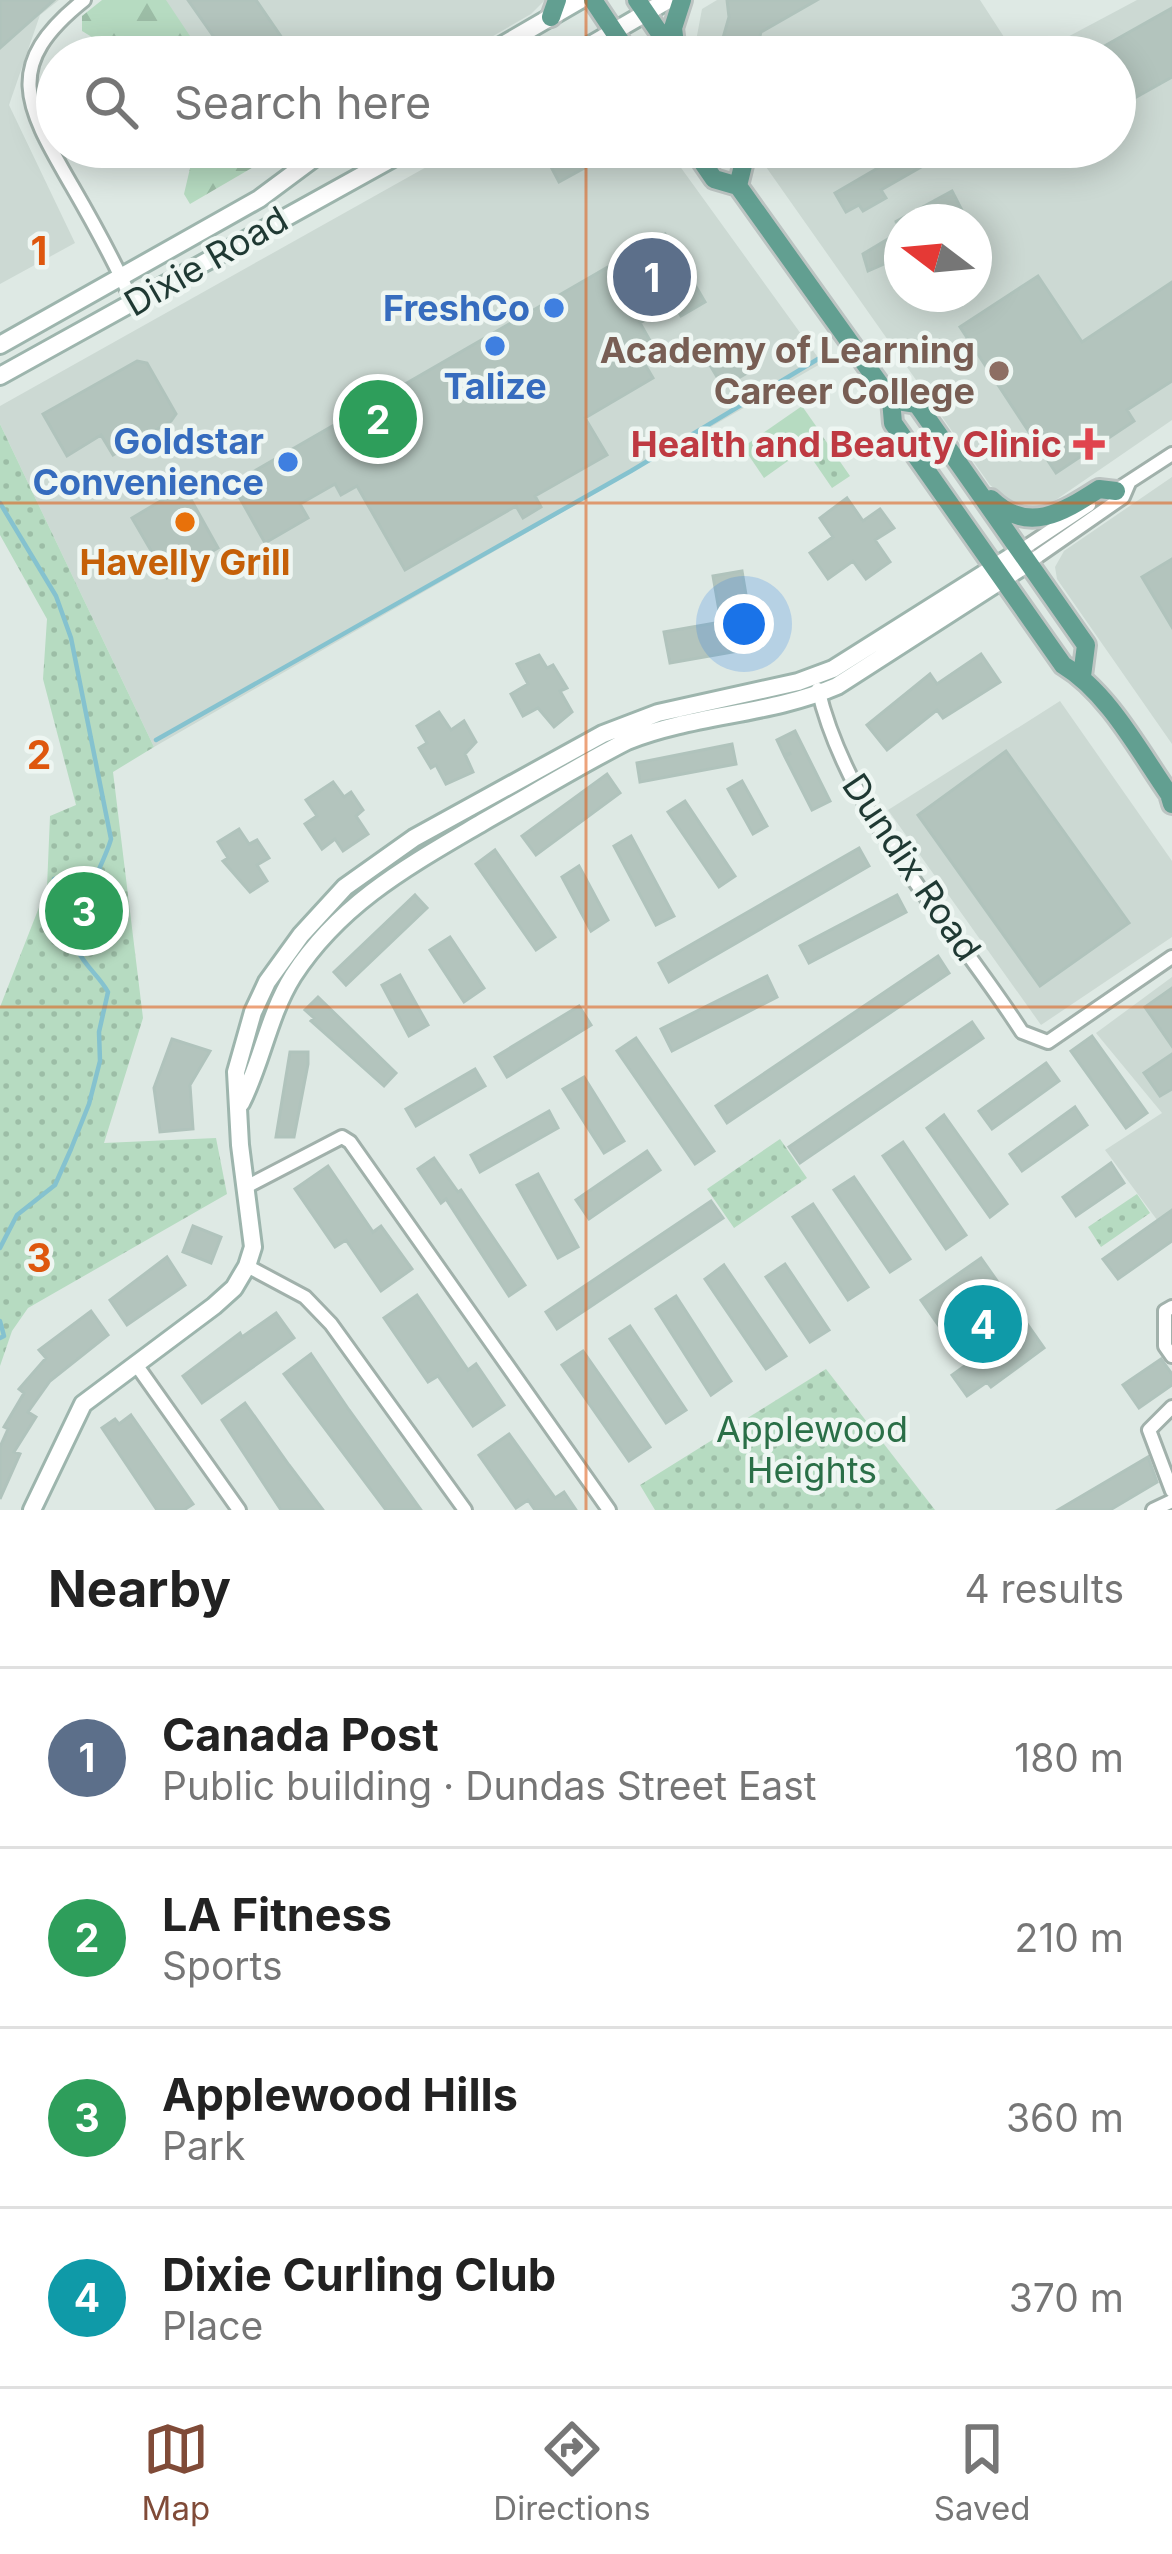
<!DOCTYPE html>
<html lang="en">
<head>
<meta charset="utf-8">
<style>
	body { margin:0; font-family:Inter,sans-serif; background:#f2f2f2; color:#222 }
	.compass { position:absolute; left:884px; top:204px; width:108px; height:108px; border-radius:50%; background:#fff; box-shadow:0 6px 30px #0003; rotate:286deg }
	.you { position:absolute; left:744px; top:624px; width:42px; height:42px; margin:-30px; border:9px solid #fff; border-radius:50%; background:#1a73e8; box-shadow:0 0 0 18px #1a73e833 }
	.badge { display:grid; place-items:center; width:78px; height:78px; border-radius:50%; background:#804b38; color:#fff; font-size:39px; font-weight:700 }
	.pin { position:absolute; translate:-50% -50%; border:6px solid #fff; box-shadow:0 3px 12px #0006 }
	.list { margin:0; padding:0; list-style:none }
	h2 { display:flex; justify-content:space-between; align-items:center; height:156px; margin:0; padding:0 48px; font-size:51px }
	h2 small { font-size:39px; font-weight:400; color:#767676 }
	.list li { display:grid; grid-template-columns:78px 1fr auto; gap:36px; align-items:center; box-sizing:border-box; height:180px; padding:0 48px; border-top:3px solid #e0e0e0 }
	.list b { display:block; font-size:45px; white-space:nowrap }
	.list p { margin:0; font-size:39px; white-space:nowrap; color:#767676 }
	.list em { font-size:39px; font-style:normal; color:#767676 }
	.icon { flex:none; width:66px; height:66px; fill:none; stroke:currentColor; stroke-width:2; stroke-linecap:round; stroke-linejoin:round }
	.map { position:relative; flex:none; width:1172px; height:1510px; overflow:hidden }
	.search { position:absolute; background:#fff; box-shadow:0 6px 30px #0003; left:36px; right:36px; top:36px; height:132px; display:flex; align-items:center; gap:30px; box-sizing:border-box; padding:0 42px; border-radius:66px; color:#767676; font-size:45px }
	.sheet { height:876px; background:#fff }
	nav { display:flex; justify-content:space-around; align-items:center; box-sizing:border-box; height:168px; border-top:3px solid #e0e0e0; background:#fff; font-size:33px; color:#767676 }
	nav a { display:grid; justify-items:center; gap:6px }
	nav .on { color:#804b38 }
	.map>svg:first-child { display:block }
</style>
</head>
<body>
<div class="map">
<svg width="1172" height="1510" viewBox="0 0 1172 1510">
	<defs>
		<pattern id="forest-firs" width="22" height="20" patternUnits="userSpaceOnUse" patternTransform="scale(3)"><rect width="22" height="20" fill="#b6dbc1"/><path d="M5 1l3.5 6h-7zM16 11l3.5 6h-7z" fill="#9cbda6"/></pattern>
		<pattern id="park-dots" width="8" height="8" patternUnits="userSpaceOnUse" patternTransform="scale(3)"><rect width="8" height="8" fill="#b6dbc1"/><path d="M2 2h.1M6 6h.1" fill="none" stroke="#9cbda6" stroke-width="1.8" stroke-linecap="round"/></pattern>
	</defs>
	<rect width="100%" height="100%" fill="#dee9e4"/>
	<!-- built -->
	<path fill="#ccd9d3" fill-rule="evenodd" d="M0,0H59L40,15L9,105L75,243L0,284Z
		M159,0H545L531,14L457,57H198Z
		M717,0H980L1017,57H693L702,9Z
		M1137,0H1172V420L1047,506L1026,507L1012,503L990,485L752,147H1115V57H1030ZM902,222H974V294H902Z
		M462,147H666L822,363L154,747L0,424V406Z
		M1172,477V744L1057,579L1055,567L1064,551Z
		M1060,701L1172,861V937L1041,1025L888,810Z
		M1172,977V1240L1105,1150L1162,1113L1096,1033Z"/>
	<!-- forest -->
	<path fill="url(#forest-firs)" d="M102,0H166L204,57H125L82,31V16Z
		M195,147H260L267,159L190,204L184,194Z"/>
	<!-- park -->
	<path fill="url(#park-dots)" d="M0,424L154,747L113,772L143,1018L104,1143L216,1138L227,1194L28,1308L12,1331L0,1366V1007L47,887L50,816L76,805L43,679L47,619L0,535Z
		M823,437L850,476L832,488L806,450Z
		M780,1139L807,1178L734,1228L707,1189Z
		M1137,1194L1150,1213L1101,1247L1088,1227Z
		M826,1369L935,1510H655L640,1485Z"/>
	<!-- pitch -->
	<path fill="#b6dbc1" d="M802,406L823,436L764,478L743,447Z"/>
	<g fill="none" stroke-linecap="round" stroke-linejoin="round">
		<!-- stream -->
		<path stroke="#85c2cf" stroke-width="4.5" d="M0,503L56,596L71,638L111,839C103,869 65,926 78,951C85,966 100,977 108,992L99,1032L100,1061L89,1104L71,1149L55,1185L17,1215L0,1248
			M156,740L631,471L818,359
			M54,879L101,871
			M0,1321L4,1336L0,1338"/>
	</g>
	<!-- building -->
	<path fill="#b3c4bd" stroke="#b0c3bc" stroke-width="3" d="M0,0H54L0,48Z
		M188,0H256L289,48L276,57H228Z
		M727,0H817L761,32L758,43L766,57H716L712,48L723,38L729,17Z
		M1172,8V77L1115,109V57H1085Z
		M573,147H606L610,154L559,182L548,161Z
		M914,147H956L881,190L886,198L863,211L859,205L846,212L835,193Z
		M952,191L968,222H895Z
		M665,234L705,302L681,316L674,303L640,323L657,353L643,361L653,378L585,418L607,455L535,496L541,507L523,518L516,506L405,570L357,486L341,495L335,484L300,504L308,518L265,543L232,484Z
		M902,238L900,257L868,271L863,254L888,239Z
		M1038,276L1082,342L1172,282V381L1127,410L1134,421L1056,473L960,327Z
		M739,342L754,369L723,387L707,360Z
		M137,361L147,363L176,414L171,421L113,455L101,435L67,456L43,414Z
		M184,487L218,548L167,578L132,518Z
		M847,498L863,521L880,509L894,528L875,540L890,562L866,579L853,561L828,579L810,553L833,537L820,518Z
		M1172,559V627L1142,577Z
		M742,571L755,648L670,663L664,632L721,622L713,576Z
		M981,654L1000,682L943,718L937,710L887,750L867,725L930,674L937,684Z
		M539,655L547,668L553,665L567,688L560,691L572,712L554,727L538,708L523,716L511,694L528,684L517,664Z
		M439,712L451,730L464,721L476,742L465,754L473,772L446,784L436,765L431,768L419,748L427,743L417,726Z
		M795,731L830,801L812,810L785,757L791,753L784,755L777,740Z
		M732,744L736,764L640,782L637,763Z
		M1006,751L1129,923L1040,986L918,815Z
		M607,774L620,793L536,855L522,836Z
		M742,781L767,826L753,834L728,789Z
		M333,782L344,797L351,792L363,810L356,816L368,834L343,851L335,839L322,849L305,824L317,816L306,800Z
		M685,801L735,876L719,887L668,812Z
		M239,829L249,844L257,840L269,858L257,865L267,881L250,892L223,861L228,858L218,842Z
		M631,836L674,916L656,925L614,846Z
		M859,848L869,866L669,982L659,963Z
		M495,850L555,937L536,950L476,864Z
		M579,866L608,920L591,931L562,877Z
		M415,895L427,908L346,985L334,972Z
		M897,895L906,912L809,963L800,946Z
		M450,937L484,988L464,1002L430,950Z
		M938,956L949,973L727,1123L716,1106Z
		M400,975L428,1025L409,1036L382,985Z
		M767,976L777,997L672,1051L661,1029Z
		M1172,988V1046L1145,1007Z
		M318,997L396,1073L384,1086L311,1021L314,1018L305,1010Z
		M579,1006L591,1025L507,1077L495,1057Z
		M972,1022L983,1038L800,1163L789,1147Z
		M1092,1036L1147,1113L1126,1128L1071,1051Z
		M636,1038L714,1151L695,1164L617,1051Z
		M172,1039L210,1051L190,1085L193,1129L160,1132L154,1088Z
		M290,1052H308V1064L294,1137H276Z
		M1172,1054V1089L1160,1096L1144,1073Z
		M1046,1063L1059,1081L992,1129L979,1111Z
		M475,1069L485,1086L416,1126L406,1109Z
		M584,1077L624,1141L604,1153L563,1089Z
		M1075,1107L1087,1125L1022,1171L1010,1154Z
		M549,1111L558,1128L480,1172L471,1155Z
		M944,1115L1007,1204L990,1217L927,1128Z
		M903,1142L966,1235L946,1249L883,1156Z
		M647,1151L660,1170L589,1219L576,1200Z
		M434,1158L458,1192L461,1190L525,1285L509,1296L446,1199L441,1203L418,1169Z
		M1111,1163L1124,1183L1076,1216L1063,1197Z
		M328,1166L373,1232L381,1226L412,1269L381,1291L346,1240L335,1247L295,1189Z
		M538,1174L578,1247L558,1258L517,1185Z
		M854,1177L910,1259L890,1272L834,1190Z
		M711,1201L723,1218L557,1329L546,1312Z
		M813,1204L868,1287L848,1300L793,1217Z
		M1172,1210V1241L1118,1279L1103,1259Z
		M193,1226L221,1237L211,1263L183,1252Z
		M167,1257L185,1285L127,1325L110,1300Z
		M981,1258L1044,1348L991,1387L987,1382L967,1396L952,1375L966,1365L921,1300Z
		M785,1264L829,1330L810,1342L766,1277Z
		M724,1265L786,1356L766,1369L705,1279Z
		M417,1295L468,1370L476,1364L504,1405L473,1426L438,1376L428,1382L384,1318Z
		M676,1296L731,1381L711,1395L656,1309Z
		M91,1311L108,1335L50,1381L28,1412L36,1417L14,1452L20,1454L0,1499V1447L8,1429L4,1427L24,1393L19,1389L46,1358L39,1350Z
		M276,1313L294,1338L202,1403L183,1376L240,1333L242,1337Z
		M630,1326L686,1410L666,1423L610,1339Z
		M583,1351L650,1447L629,1461L562,1365Z
		M311,1354L349,1410L421,1510H386L284,1374Z
		M1161,1359L1172,1374V1385L1139,1408L1123,1385Z
		M245,1403L289,1465L323,1510H281L222,1420Z
		M131,1415L193,1504L184,1510H157L102,1428L115,1419L119,1424Z
		M509,1434L555,1498L564,1492L576,1510H535L528,1500L516,1508L479,1455Z
		M1148,1457L1157,1482L1110,1510H1058Z"/>
	<g fill="none" stroke-linecap="round" stroke-linejoin="round">
		<defs>
			<path id="street" d="M84,0C1,66 26,106 72,186C94,224 115,262 133,303
				M1112,493L1172,454
				M1020,551L1089,505
				M1028,563L1123,497L1129,483
				M818,689C848,816 952,923 1022,1032L1048,1042L1172,957
				M246,1187L342,1137L350,1142L609,1510
				M247,1266L305,1297L331,1324L465,1510
				M1172,1307L1165,1311V1346L1172,1356
				M135,1363L239,1510
				M1172,1407L1149,1430L1172,1491
				M1153,1510L1172,1501"/>
			<path id="secondary" d="M482,57L580,0
				M570,57L668,0
				M0,345L259,199L329,147
				M0,376L413,147
				M241,1103C262,1062 268,1016 293,976C341,902 410,865 483,822C531,795 578,766 627,741C695,714 770,715 837,686L1028,563
				M32,1510L83,1404L214,1306L234,1288L247,1266L253,1247L240,1145L236,1072L253,1012L267,982L301,935L345,887L414,838L603,734L658,713L798,682L833,669L1020,551"/>
			<path id="primary" d="M593,0L631,57
				M637,0L676,57
				M551,17L557,0
				M676,52L673,28L682,0
				M692,147L714,179L738,186L891,400L893,423L1063,665C1108,692 1139,751 1169,794L1172,804
				M738,147L745,157L738,186
				M891,400L917,404L1086,645L1082,676
				M991,499C1028,535 1063,512 1099,489L1116,491"/>
		</defs>
		<!-- street casing -->
		<use href="#street" stroke="#a1b1ab" stroke-width="18"/>
		<!-- secondary casing -->
		<use href="#secondary" stroke="#9db5ad" stroke-width="22"/>
		<!-- primary casing -->
		<use href="#primary" stroke="#bcc4c2" stroke-width="24"/>
		<!-- street -->
		<use href="#street" stroke="#fff" stroke-width="12"/>
		<!-- secondary -->
		<use href="#secondary" stroke="#fff" stroke-width="16"/>
		<!-- primary -->
		<use href="#primary" stroke="#629f91" stroke-width="18"/>
	</g>
	<!-- grid -->
	<path fill="none" stroke="#de570e" stroke-width="3" stroke-opacity="0.55" d="M586,0V57M586,147V1510M0,503H1172M0,1007H1172"/>
	<!-- markers -->
	<g fill="#3f7fe0" stroke="#eef6f2" stroke-width="4.5">
		<circle cx="554" cy="308" r="12"/>
		<circle cx="495" cy="346" r="12"/>
		<circle cx="288" cy="462" r="12"/>
	</g>
	<circle fill="#8d6e63" stroke="#eef6f2" stroke-width="4.5" cx="999" cy="371" r="12"/>
	<path fill="#e0444e" stroke="#eef6f2" stroke-width="4.5" d="M1083 426h12v12h12v12h-12v12h-12v-12h-12v-12h12z"/>
	<circle fill="#e8710a" stroke="#eef6f2" stroke-width="4.5" cx="185" cy="522" r="12"/>
	<g text-anchor="middle" stroke-width="9" stroke-linejoin="round" paint-order="stroke">
		<!-- street labels -->
		<g font-size="36" fill="#1f3933" stroke="#eef6f2">
			<text transform="translate(206 261) rotate(-30)" y="13">Dixie Road</text>
			<text transform="translate(912 867) rotate(56)" y="13">Dundix Road</text>
		</g>
		<!-- shop labels -->
		<g font-size="36" font-weight="bold" fill="#366cbe" stroke="#eef6f2" text-anchor="end">
			<text x="530" y="321">FreshCo</text>
			<text x="495" y="399" text-anchor="middle">Talize</text>
			<text x="264" y="454">Goldstar<tspan x="264" dy="41">Convenience</tspan></text>
		</g>
		<!-- education labels -->
		<g font-size="36" font-weight="bold" fill="#785e54" stroke="#eef6f2" text-anchor="end">
			<text x="975" y="363">Academy of Learning<tspan x="975" dy="41">Career College</tspan></text>
		</g>
		<!-- health labels -->
		<g font-size="36" font-weight="bold" fill="#be3a42" stroke="#eef6f2" text-anchor="end">
			<text x="1062" y="457">Health and Beauty Clinic</text>
		</g>
		<!-- food labels -->
		<g font-size="36" font-weight="bold" fill="#c56008" stroke="#eef6f2">
			<text x="185" y="575">Havelly Grill</text>
		</g>
		<!-- park labels -->
		<g font-size="36" fill="#2a6f47" stroke="#eef6f2">
			<text x="812" y="1442">Applewood<tspan x="812" dy="41">Heights</tspan></text>
		</g>
	</g>
	<g font-size="39" text-anchor="middle" font-weight="bold" fill="#de570e" stroke="#eef6f2" stroke-width="9" stroke-linejoin="round" paint-order="stroke">
		<text x="39" y="265">1</text>
		<text x="39" y="769">2</text>
		<text x="39" y="1272">3</text>
	</g>
</svg>
<svg class="compass" viewBox="-18 -18 36 36"><path d="M0-13l5 13h-10z" fill="#e53935"/><path d="M0 13l5-13h-10z" fill="#767676"/></svg>
<div class="you"></div>
<div class="pin badge" style="left:652px;top:277px;background:#5c6f8a">1</div>
<div class="pin badge" style="left:378px;top:419px;background:#2e9e5b">2</div>
<div class="pin badge" style="left:84px;top:911px;background:#2e9e5b">3</div>
<div class="pin badge" style="left:983px;top:1324px;background:#0f9aa8">4</div>
<div class="search"><svg class="icon" aria-label="search" viewBox="0 0 24 24"><circle cx="10" cy="10" r="6"/><path d="M15 15l6 6"/></svg>Search here</div>
</div>
<section class="sheet">
<h2>Nearby<small>4 results</small></h2>
<ul class="list">
<li><span class="badge" style="background:#5c6f8a">1</span><div><b>Canada Post</b><p>Public building · Dundas Street East</p></div><em>180 m</em></li>
<li><span class="badge" style="background:#2e9e5b">2</span><div><b>LA Fitness</b><p>Sports</p></div><em>210 m</em></li>
<li><span class="badge" style="background:#2e9e5b">3</span><div><b>Applewood Hills</b><p>Park</p></div><em>360 m</em></li>
<li><span class="badge" style="background:#0f9aa8">4</span><div><b>Dixie Curling Club</b><p>Place</p></div><em>370 m</em></li>
</ul>
</section>
<nav>
<a class="on"><svg class="icon" aria-label="map" viewBox="0 0 24 24"><path d="M3 6l6-2 6 2 6-2v14l-6 2-6-2-6 2zM9 4v14M15 6v14"/></svg>Map</a>
<a><svg class="icon" aria-label="directions" viewBox="0 0 24 24"><path d="M12 3l9 9-9 9-9-9zM9 14v-3h6M13 9l2 2-2 2"/></svg>Directions</a>
<a><svg class="icon" aria-label="saved" viewBox="0 0 24 24"><path d="M7 4h10v16l-5-4-5 4z"/></svg>Saved</a>
</nav>
</body>
</html>
